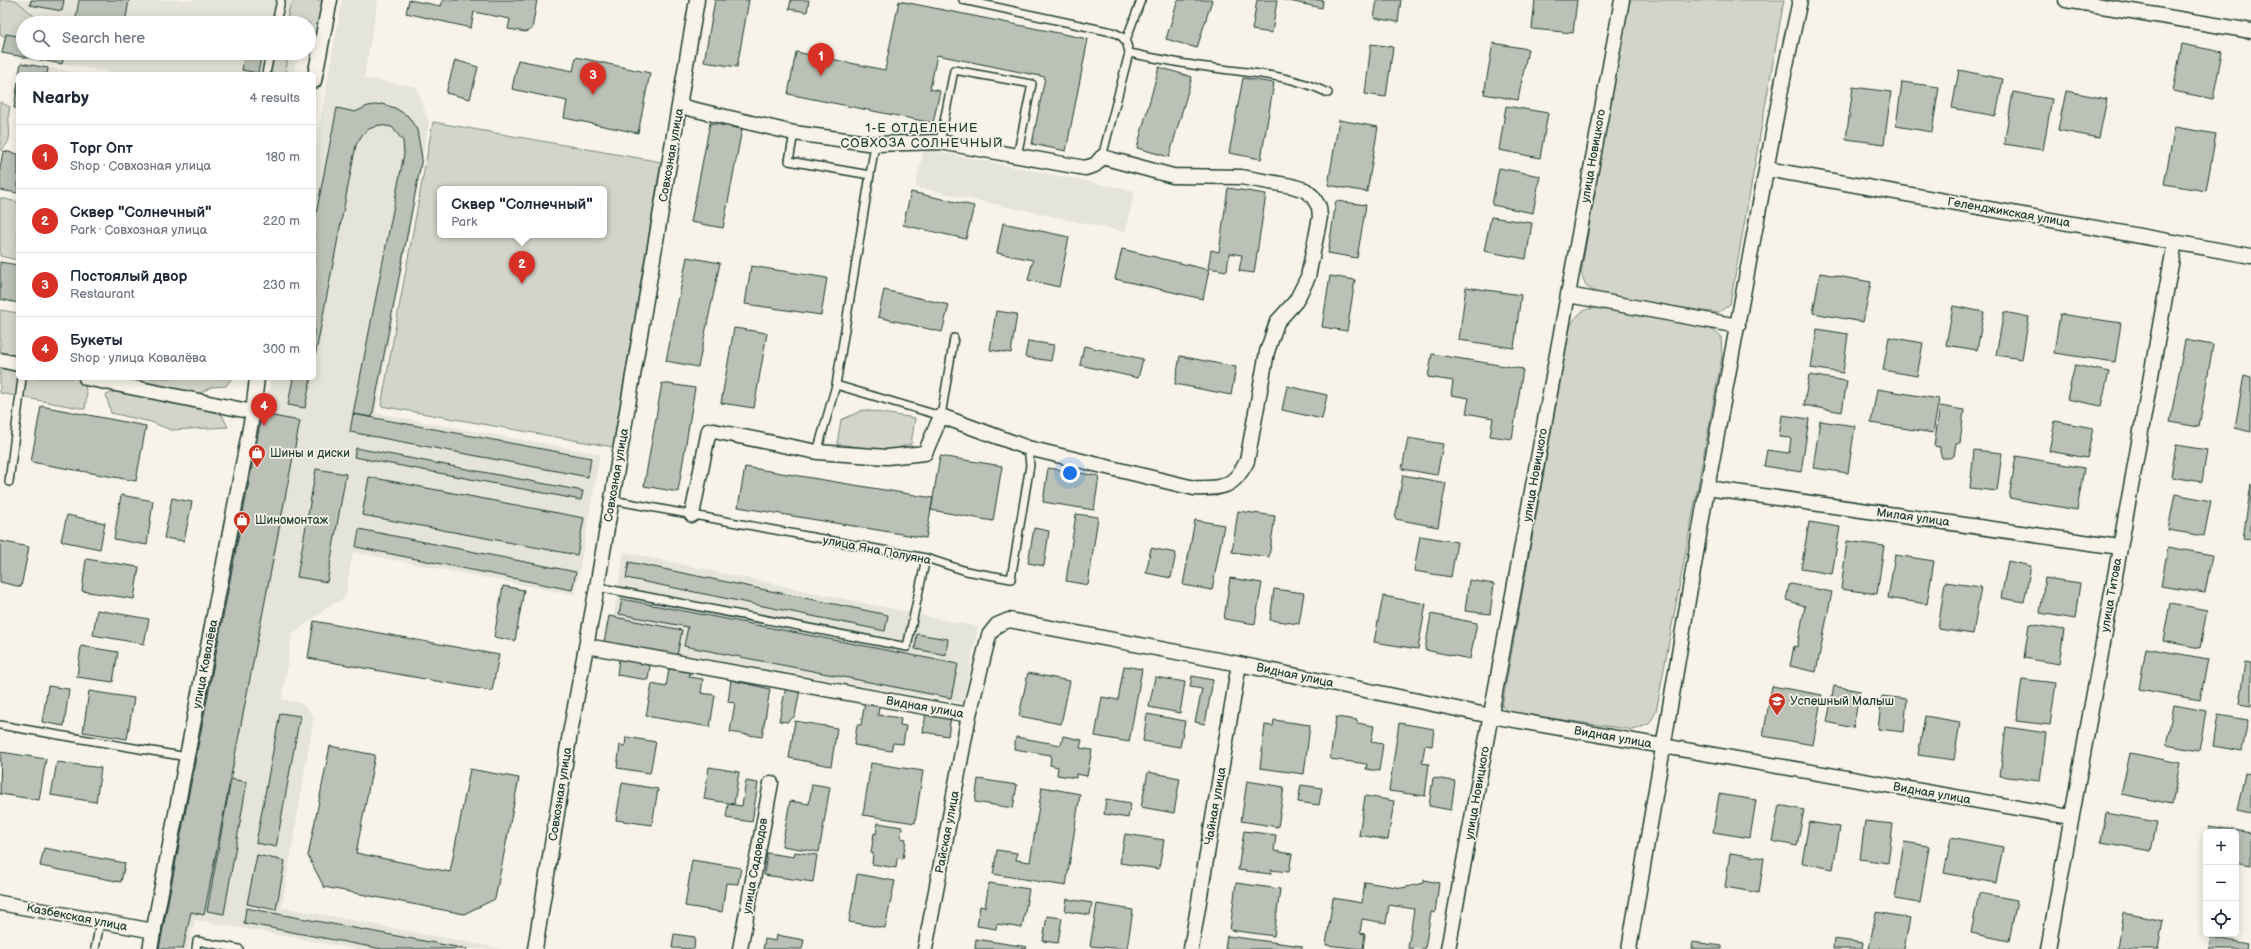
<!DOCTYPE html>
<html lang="en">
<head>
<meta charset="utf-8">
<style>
	body { margin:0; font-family:"Balsamiq Sans",sans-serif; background:#f6f6f7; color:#1f2937 }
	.controls { position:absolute; right:12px; bottom:12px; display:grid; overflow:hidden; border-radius:6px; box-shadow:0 2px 10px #0003 }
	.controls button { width:36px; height:36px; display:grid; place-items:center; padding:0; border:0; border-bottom:1px solid #e0e1e3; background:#fff; color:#1f2937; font:20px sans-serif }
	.you { position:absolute; left:1070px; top:473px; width:14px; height:14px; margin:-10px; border:3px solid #fff; border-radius:50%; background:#1a73e8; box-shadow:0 0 0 6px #1a73e833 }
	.badge { display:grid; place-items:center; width:26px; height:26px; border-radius:50%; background:#d93025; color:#fff; font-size:13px; font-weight:700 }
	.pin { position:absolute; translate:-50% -33px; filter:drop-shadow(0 1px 2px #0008) }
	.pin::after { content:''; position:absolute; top:21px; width:14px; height:12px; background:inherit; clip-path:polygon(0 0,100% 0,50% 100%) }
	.popup { position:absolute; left:437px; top:186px; width:170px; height:52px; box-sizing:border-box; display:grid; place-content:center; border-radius:6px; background:#fff; filter:drop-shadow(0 1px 3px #0005); font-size:13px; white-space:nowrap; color:#747a83 }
	.popup b { font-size:15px; color:#1f2937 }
	.popup::after { content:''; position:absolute; left:50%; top:100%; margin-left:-8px; border:8px solid transparent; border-top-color:#fff }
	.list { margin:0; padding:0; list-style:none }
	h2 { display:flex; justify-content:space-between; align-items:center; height:52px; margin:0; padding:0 16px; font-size:17px }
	h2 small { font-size:13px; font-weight:400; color:#747a83 }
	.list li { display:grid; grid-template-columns:26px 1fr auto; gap:12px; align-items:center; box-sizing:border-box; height:64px; padding:0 16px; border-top:1px solid #e0e1e3 }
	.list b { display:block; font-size:15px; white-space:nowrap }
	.list p { margin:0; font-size:13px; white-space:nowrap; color:#747a83 }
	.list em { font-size:13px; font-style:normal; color:#747a83 }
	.icon { flex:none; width:22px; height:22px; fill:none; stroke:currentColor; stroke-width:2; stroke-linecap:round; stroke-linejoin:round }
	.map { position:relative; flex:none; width:2251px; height:949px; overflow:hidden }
	.search { position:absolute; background:#fff; box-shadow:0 2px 10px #0003; left:16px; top:16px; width:300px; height:44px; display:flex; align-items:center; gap:10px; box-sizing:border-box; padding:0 14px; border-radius:22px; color:#747a83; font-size:15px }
	.panel { position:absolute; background:#fff; box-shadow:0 2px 10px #0003; left:16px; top:72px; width:300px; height:308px; border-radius:6px }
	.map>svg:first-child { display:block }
</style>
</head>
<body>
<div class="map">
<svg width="2251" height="949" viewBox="0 0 2251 949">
	<rect width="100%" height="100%" fill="#f7f3e8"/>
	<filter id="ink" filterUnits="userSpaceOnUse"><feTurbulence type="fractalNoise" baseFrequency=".025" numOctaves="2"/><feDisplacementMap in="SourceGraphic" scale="8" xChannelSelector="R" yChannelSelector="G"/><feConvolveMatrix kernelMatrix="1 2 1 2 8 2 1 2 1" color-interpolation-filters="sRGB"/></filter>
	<g filter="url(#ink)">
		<!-- built -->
		<path fill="#e5e4d9" d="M4,0H308L303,23H23V53H298L294,74H120L2,53L6,34Z
			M342,0H378L364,78L417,87L429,123L376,413L600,454L575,595L353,552L345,598L328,607L292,635L282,699L301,703L314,716L282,907L504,949H356L195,920L188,949H150L253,412L269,391L271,378H314V156Z
			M21,63L83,74H19Z
			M924,149L1135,191L1125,232L915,187Z
			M624,552L978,627L963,703L609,642Z"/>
		<!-- green -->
		<path fill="#d3d5ca" stroke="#79897f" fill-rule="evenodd" d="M0,0H16L34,16L38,23H23V37L15,42L0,34Z
			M295,0H326L317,43L309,46V23H286L290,6Z
			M1628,0H1784L1730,304L1718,313L1602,296L1587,287L1581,274Z
			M275,53H288L286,74H270Z
			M0,102L10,107C5,123 17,140 0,151Z
			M433,122L661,162L613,447L381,406ZM440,189H604V235H440Z
			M0,198L18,202V260L0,256Z
			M1601,307L1709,328L1721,336L1722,356L1656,712L1649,724L1634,730L1508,712L1502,706L1570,326C1580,311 1583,309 1601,307Z
			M0,310L18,313V378H107L84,383L87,394L85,409L0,393Z
			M131,378H232L226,386L211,387L195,396L155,398L166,403L211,408L222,415L228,427L171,430L151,422L111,413L106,395L130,386Z
			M863,410L915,418L911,444L889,451L837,444L841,420Z"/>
		<!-- building -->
		<path fill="#bbc1b6" stroke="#1f3d34" d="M31,0H64L62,11L30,5Z
			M79,0H129L125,23H75Z
			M409,0L441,6L443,0H537L532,29L526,32L508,29L510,19L474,12L471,28L406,13Z
			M715,0H749L737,67L704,62Z
			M791,0H809L807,12L789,9Z
			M1178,0H1212L1197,48L1166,39Z
			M1257,0H1277L1272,33L1252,30Z
			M1284,0H1323L1322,8Z
			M1377,0H1401L1398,22L1374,18Z
			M1535,0H1577L1573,33L1532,29Z
			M899,1L1088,39L1066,151L1032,144L1045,77L937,55L930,89L940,91L933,123L788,94L796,52L885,70Z
			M6,34L23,37V53H64L62,64L2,53Z
			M1493,43L1528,49L1518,100L1484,94Z
			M1371,44L1393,47L1386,97L1365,94Z
			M2182,44L2222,52L2213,99L2173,91Z
			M85,53H103L102,56Z
			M245,53H262L258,73L242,70Z
			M576,57L650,73L638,133L564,118L567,101L512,89L518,60L573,71Z
			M455,60L478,67L470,99L446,93Z
			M21,63L48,68L47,74H19Z
			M1159,67L1192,77L1169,157L1137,148Z
			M1959,70L2003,79L1996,116L1952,108Z
			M1243,78L1274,83L1261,159L1229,153Z
			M18,82V108H14Z
			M1902,82L1939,87L1932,132L1896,126Z
			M1853,87L1891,92L1884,144L1846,139Z
			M2066,91L2107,99L2099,138L2058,130Z
			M2013,92L2052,99L2043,150L2004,144Z
			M382,104L395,108L408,116L417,130L422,158L372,417L353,414L404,154L403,141L392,127L379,125L369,129L362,135L356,145L314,362V224L337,108L355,112L368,106Z
			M1506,106L1548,113L1540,158L1499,150Z
			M1339,120L1378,127L1367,192L1328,185Z
			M710,123L742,129L723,228L691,222Z
			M2175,127L2216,134L2206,191L2164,184Z
			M3,151L18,154V193L0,190V169Z
			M1499,168L1540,176L1533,213L1492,205Z
			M1228,188L1266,194L1254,273L1239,271L1242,255L1229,253L1227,271L1208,268L1211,250L1219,252Z
			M911,192L974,206L966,239L903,225Z
			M1336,201L1366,205L1357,258L1328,253Z
			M1491,217L1532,223L1526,259L1484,251Z
			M1003,223L1069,237L1059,287L1028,280L1033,260L997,253Z
			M1122,249L1209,270L1203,299L1115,279Z
			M687,257L720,263L698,367L666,361Z
			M0,262L18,265V303L0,299Z
			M751,266L827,278L821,315L745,304Z
			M1820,273L1871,282L1863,322L1813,313Z
			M1330,276L1355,280L1347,331L1322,327Z
			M1466,287L1521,295L1514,348L1459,340Z
			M884,290L949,305L942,332L878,317Z
			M1953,306L1984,312L1977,350L1946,345Z
			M996,311L1017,314L1011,353L990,350Z
			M2004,312L2029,317L2022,359L1996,355Z
			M2060,314L2121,323L2115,362L2054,353Z
			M734,328L767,333L754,408L721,403Z
			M1817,329L1848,334L1843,373L1811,368Z
			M1889,337L1923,343L1917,376L1883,370Z
			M2185,340L2213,345L2199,427L2170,422Z
			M1028,341L1054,345L1051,361L1025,357Z
			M1084,346L1143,359L1138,378L1080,365Z
			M1432,354L1523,369L1512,439L1490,436L1493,418L1466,413L1469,398L1451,395L1453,381L1428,377Z
			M1180,356L1236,367L1231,395L1175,384Z
			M2075,365L2109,372L2101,406L2067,399Z
			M1809,375L1847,381L1842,412L1804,405Z
			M2244,375L2251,377V432L2235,428Z
			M293,378H311L305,408L288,405Z
			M662,383L695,388L678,492L644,486Z
			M1287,386L1327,395L1322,419L1282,410Z
			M1877,389L1939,399L1933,433L1871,423Z
			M41,406L146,426L136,481L31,462Z
			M1940,406L1964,410L1960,443H1956L1954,456L1949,458H1942L1940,452V447L1934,446Z
			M262,414L300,421L204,915L191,912L183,949H159Z
			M353,414L591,458L588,477L350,432Z
			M1782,415L1809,419L1801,472L1764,466L1767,450L1789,453L1791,438L1779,437Z
			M1820,421L1855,426L1848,473L1813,468Z
			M2055,421L2093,428L2087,458L2049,451Z
			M1408,438L1443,444L1437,475L1402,469Z
			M2176,445L2207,450L2202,482L2171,477Z
			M356,448L583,491L581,500L354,457Z
			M1974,450L2002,453L1997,491L1970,488Z
			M940,456L1002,466L993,521L931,510Z
			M2016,456L2084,468L2077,510L2009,498Z
			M745,467L933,498L926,538L738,507Z
			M1048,468L1099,476L1094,510L1043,502Z
			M316,469L346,474L327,582L297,577Z
			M1403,475L1446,483L1438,527L1395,519Z
			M369,477L584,518L577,555L362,515Z
			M2251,484V540L2243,539Z
			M2175,494L2211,501L2204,536L2168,530Z
			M121,495L153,501L147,545L114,539Z
			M172,498L192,502L184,541L164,538Z
			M1238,511L1275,516L1269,557L1232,552Z
			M1076,514L1098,517L1088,585L1066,581Z
			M67,515L105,523L100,549L61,541Z
			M1195,520L1224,525L1212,590L1183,585Z
			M1809,522L1840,527L1832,574L1801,569Z
			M1034,528L1049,531L1044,566L1028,563Z
			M359,529L576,572L572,590L356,547Z
			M1420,536L1457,542L1451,577L1414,571Z
			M0,541L29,547L21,587L0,582Z
			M1847,541L1884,546L1877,594L1841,589Z
			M2168,547L2212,555L2205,593L2161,586Z
			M1151,548L1176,553L1171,578L1146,573Z
			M1895,555L1934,561L1927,604L1888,598Z
			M86,559L139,567L134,599L82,591Z
			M2008,561L2031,566L2024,602L2001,598Z
			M629,562L888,615L885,631L626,578Z
			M1230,578L1262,583L1255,624L1224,619Z
			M2045,578L2080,583L2075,619L2040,613Z
			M1469,580L1494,584L1490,614L1465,611Z
			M1945,582L1981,587L1973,634L1938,629Z
			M1791,584L1832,592L1816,672L1790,666L1794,646L1797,647L1805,606L1786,600L1789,585Z
			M503,586L524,590L515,641L494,637Z
			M1274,589L1304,593L1299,624L1270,620Z
			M1383,596L1426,604L1418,649L1374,642Z
			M622,599L958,664L951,698L684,646L688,627L619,614Z
			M2170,603L2207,610L2200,648L2163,641Z
			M97,610L149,619L144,644L93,635Z
			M1431,614L1477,623L1470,659L1425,650Z
			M609,616L682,630L677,656L604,642Z
			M314,621L499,655L492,691L308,658Z
			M2029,624L2064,630L2059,664L2024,658Z
			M917,634L948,639L946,655L915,649Z
			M81,646L118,652L113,682L77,677Z
			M2146,648L2208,659L2200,700L2139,689Z
			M619,659L650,665L648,680L617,675Z
			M2245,662L2251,663V706L2239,704Z
			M1124,666L1142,669L1129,742L1095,736L1102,697L1118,700Z
			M669,669L690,672L689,677L703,679L701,693L715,695L710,727L646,716L652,684L666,687Z
			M1028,673L1070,681L1061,724L1019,716Z
			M1192,676L1213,680L1205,724L1195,722L1202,689L1190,687Z
			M1155,677L1185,682L1180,713L1149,707Z
			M2022,679L2056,683L2050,725L2016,721Z
			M731,680L770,689L762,737L730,732L735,703L728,702Z
			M48,686L69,689L64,726L42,722Z
			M1772,686L1822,695L1813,745L1763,736Z
			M1834,686L1860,691L1853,728L1827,722Z
			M786,687L800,690L795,716L787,722L779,721Z
			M89,691L134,698L127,739L83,732Z
			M1882,696L1907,699L1904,732L1878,729Z
			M865,702L879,705L878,715L901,718L900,725L906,726L903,744L893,743L891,751L854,745L857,725H861Z
			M2174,705L2206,711L2199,751L2166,745Z
			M280,713L300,716L276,847L256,843Z
			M926,713L951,717L948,736L923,732Z
			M1147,714L1185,721L1180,747L1143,741Z
			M2218,715L2248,720L2242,751L2213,746Z
			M1925,716L1960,722L1954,760L1918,755Z
			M1336,717L1357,720V723L1374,726L1371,742L1383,744L1379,771L1366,769L1367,764L1330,759Z
			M1274,720L1310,725L1304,774L1260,768L1265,725L1273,726Z
			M795,721L837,728L831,766L789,758Z
			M1399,723L1434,729L1432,746L1425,745L1422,763L1429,764L1425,796L1389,791Z
			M2006,727L2046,733L2040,781L2000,776Z
			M1063,736L1082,740L1080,748L1092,750L1087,776L1076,774V778L1057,775L1058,767L1050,765L1051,755L1014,749L1016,737L1061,745Z
			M626,737L656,742L650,773L617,768L620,745L625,746Z
			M330,746L375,755L356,853L450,872L470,769L519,778L495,899L464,914L324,887L308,856Z
			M1,752L46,759L39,800L0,794Z
			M2130,753L2180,763L2172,804L2121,794Z
			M57,762L101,768L96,802L51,795Z
			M871,763L923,771L915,823L863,815Z
			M709,767L739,772L734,804L704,799Z
			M1148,772L1180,778L1174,813L1141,807Z
			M2245,773L2251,774V814L2237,811Z
			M1433,778L1455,781L1451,810L1429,806Z
			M231,779L247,782L224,914L207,911Z
			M978,779L1017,785L1013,808L975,802Z
			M746,781L758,783L752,822L726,818L728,804L742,806Z
			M1247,781L1284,787L1278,827L1241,821Z
			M622,783L658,789L652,825L616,820Z
			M812,784L830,787L819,852L782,846L790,801L809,804Z
			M1301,785L1322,788L1319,805L1298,802Z
			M1042,787L1080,794L1066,886L993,874L997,850L1017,853L1016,860L1030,862Z
			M1719,794L1756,800L1750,838L1713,832Z
			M1365,796L1394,801L1388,840L1359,835Z
			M1106,799L1131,803L1128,818L1104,814Z
			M1779,805L1804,810L1797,846L1772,841Z
			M2106,813L2157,822L2151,851L2101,842Z
			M1865,821L1893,824L1888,863L1860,859Z
			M1809,822L1840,827L1833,869L1802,863Z
			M878,823L902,827L901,838L906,839L903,859L897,858L896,868L872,864L873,853H871L874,833L876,834Z
			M2209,826L2251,833V865L2236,862V832H2209Z
			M1244,831L1276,835L1274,851L1292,854L1289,872L1271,870V874L1238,870Z
			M1125,834L1164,840L1159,869L1120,863Z
			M1951,837L2003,847L1996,883L1944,873Z
			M1904,842L1929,846L1920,903L1895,899Z
			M44,848L125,863L121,882L40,866Z
			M795,852L817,855L813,882L764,875L767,853L794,857Z
			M1730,853L1764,858L1759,893L1725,887Z
			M257,855L285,861L276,910L247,904Z
			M692,860L741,868L738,884L726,883L722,912L685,906Z
			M857,874L895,881L885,928L849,922Z
			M1424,880L1439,883L1435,913L1431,912L1425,949L1408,948L1414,909L1389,905L1386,923L1362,919L1360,933L1365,934L1363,949L1326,945L1333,898L1362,903L1365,882L1402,888L1424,883Z
			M989,883L1029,889L1022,928L997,924L996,929L977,926L980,906L985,907Z
			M1236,883L1280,889L1274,936L1230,930Z
			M1979,893L2017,900L2009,941L1971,933Z
			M1067,899L1092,903L1090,915L1065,911Z
			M1097,904L1133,910L1127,949L1090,946Z
			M246,908L467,949H382L244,923Z
			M1876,912L1910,918L1904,949H1869Z
			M2124,913L2163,921L2158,949H2129L2118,947Z
			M1047,916L1062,918L1058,943L1043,941Z
			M674,934L695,937L694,949L672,948Z
			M777,935L804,940L802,949H763L765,939L776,941Z
			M1227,936L1302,946V949H1225Z
			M2211,937L2248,944L2247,949H2209Z
			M976,939L1027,947L1026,949H975Z
			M1834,939L1863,943L1862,949H1833Z
			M1692,942L1722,946V949H1691Z"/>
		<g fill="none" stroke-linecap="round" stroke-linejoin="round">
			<defs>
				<path id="service" d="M963,0L1112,32C1124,36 1127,41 1129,53L1102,157
					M276,23L281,0
					M1126,40L1141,0
					M1129,53C1155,58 1181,64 1207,67C1248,73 1290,74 1328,93
					M266,74L270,53
					M794,133L789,161L870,175
					M940,142L954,70L1032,84L1017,156
					M836,385L941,416L954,338
					M817,452L836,385L875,144
					M9,482L22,378
					M612,500L926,558L966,571L1011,579L1030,465L1028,448
					M597,587L907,647L926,558
					M0,725L187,757
					M95,949L100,922
					M196,949L197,941L239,949"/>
				<path id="minor" d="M2066,0L2251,31
					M314,81L330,0
					M679,106L794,133L875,144L940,142L1085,168L1095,165L1102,157L1173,176L1241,177L1292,186L1305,190L1313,197L1319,207L1320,217L1308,277L1296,301L1277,322L1267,352L1247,461C1234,487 1223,489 1194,488L1028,448L941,416L925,453L887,457L817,452L709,430L692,515
					M1767,169L2251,256
					M1568,295L1738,326
					M0,360L18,364
					M86,378L253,412
					M1707,488L2119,547
					M587,646L969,715
					M0,903L154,931
					M150,949L253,412L257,378
					M535,949L569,739L597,587L697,0
					M740,949L771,783
					M925,949L969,715L989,635L997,625L1009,620L1239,664L1491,716L2070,817
					M1191,949L1239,664
					M1448,949L1622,0
					M1629,949L1707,488L1783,79L1800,0
					M2048,949L2175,242"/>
			</defs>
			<!-- service casing -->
			<use href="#service" stroke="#1f3d34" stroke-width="10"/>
			<!-- minor casing -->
			<use href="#minor" stroke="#1f3d34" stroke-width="17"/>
			<!-- service -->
			<use href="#service" stroke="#f7f3e8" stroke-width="7"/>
			<!-- minor -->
			<use href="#minor" stroke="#f7f3e8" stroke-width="14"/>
		</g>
	</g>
	<!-- icons -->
	<defs>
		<symbol id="shop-pin" viewBox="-11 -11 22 30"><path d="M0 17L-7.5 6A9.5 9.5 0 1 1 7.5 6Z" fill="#c8321e" stroke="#f7f3e8"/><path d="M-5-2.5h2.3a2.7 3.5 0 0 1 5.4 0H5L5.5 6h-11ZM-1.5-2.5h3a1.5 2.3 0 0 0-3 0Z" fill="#fff"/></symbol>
		<symbol id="school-pin" viewBox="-11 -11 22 30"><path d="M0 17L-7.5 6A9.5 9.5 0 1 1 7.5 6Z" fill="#c8321e" stroke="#f7f3e8"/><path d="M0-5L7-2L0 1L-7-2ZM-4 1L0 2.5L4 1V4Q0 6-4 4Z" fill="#fff"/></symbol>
	</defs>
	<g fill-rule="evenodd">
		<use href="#shop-pin" x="247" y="443" width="20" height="27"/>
		<use href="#shop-pin" x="232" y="510" width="20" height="27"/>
		<use href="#school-pin" x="1767" y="691" width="20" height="27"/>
	</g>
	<g text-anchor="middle" stroke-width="3.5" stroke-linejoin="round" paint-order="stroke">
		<!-- street labels -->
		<g font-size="12" fill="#1f3d34" stroke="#f7f3e8">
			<text transform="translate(671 155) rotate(-80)" y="4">Совхозная улица</text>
			<text transform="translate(1593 156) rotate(-80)" y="4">улица Новицкого</text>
			<text transform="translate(2009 212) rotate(10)" y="4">Геленджикская улица</text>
			<text transform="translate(616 475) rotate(-80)" y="4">Совхозная улица</text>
			<text transform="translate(1535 475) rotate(-80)" y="4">улица Новицкого</text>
			<text transform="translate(1913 517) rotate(8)" y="4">Милая улица</text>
			<text transform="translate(877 550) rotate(11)" y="4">улица Яна Полуяна</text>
			<text transform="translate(2111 595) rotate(-80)" y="4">улица Титова</text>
			<text transform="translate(205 664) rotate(-79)" y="4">улица Ковалёва</text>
			<text transform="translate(1295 675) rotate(12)" y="4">Видная улица</text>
			<text transform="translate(925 707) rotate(10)" y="4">Видная улица</text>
			<text transform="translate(1613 737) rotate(10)" y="4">Видная улица</text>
			<text transform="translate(1477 793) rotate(-80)" y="4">улица Новицкого</text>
			<text transform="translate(1932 793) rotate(10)" y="4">Видная улица</text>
			<text transform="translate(560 794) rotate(-81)" y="4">Совхозная улица</text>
			<text transform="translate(1215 806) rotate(-80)" y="4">Чайная улица</text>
			<text transform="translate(947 832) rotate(-79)" y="4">Райская улица</text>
			<text transform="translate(755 866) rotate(-80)" y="4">улица Садоводов</text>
			<text transform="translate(77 917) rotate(11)" y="4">Казбекская улица</text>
		</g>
		<!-- poi labels -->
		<g font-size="12" fill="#1f3d34" stroke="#f7f3e8" text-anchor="start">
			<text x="270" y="457">Шины и диски</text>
			<text x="255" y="524">Шиномонтаж</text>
			<text x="1790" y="705">Успешный Малыш</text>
		</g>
		<!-- neighbourhood labels -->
		<g font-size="13" letter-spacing="1" fill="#1f3d34" stroke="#f7f3e8">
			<text x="922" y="132">1-Е ОТДЕЛЕНИЕ<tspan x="922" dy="15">СОВХОЗА СОЛНЕЧНЫЙ</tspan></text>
		</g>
	</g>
</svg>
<div class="controls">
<button>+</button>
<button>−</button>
<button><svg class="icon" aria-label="locate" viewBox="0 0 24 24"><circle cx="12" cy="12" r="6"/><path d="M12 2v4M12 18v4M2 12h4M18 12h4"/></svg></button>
</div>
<div class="you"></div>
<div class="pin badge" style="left:821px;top:76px">1</div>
<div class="pin badge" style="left:522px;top:284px">2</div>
<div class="popup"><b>Сквер &quot;Солнечный&quot;</b>Park</div>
<div class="pin badge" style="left:593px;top:95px">3</div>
<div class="pin badge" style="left:264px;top:426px">4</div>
<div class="search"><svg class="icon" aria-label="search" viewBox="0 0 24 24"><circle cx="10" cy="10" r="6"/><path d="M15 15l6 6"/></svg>Search here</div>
<section class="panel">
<h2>Nearby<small>4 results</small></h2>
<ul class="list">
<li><span class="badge">1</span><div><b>Торг Опт</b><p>Shop · Совхозная улица</p></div><em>180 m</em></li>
<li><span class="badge">2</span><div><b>Сквер &quot;Солнечный&quot;</b><p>Park · Совхозная улица</p></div><em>220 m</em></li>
<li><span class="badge">3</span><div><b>Постоялый двор</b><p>Restaurant</p></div><em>230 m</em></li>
<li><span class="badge">4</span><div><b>Букеты</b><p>Shop · улица Ковалёва</p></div><em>300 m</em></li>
</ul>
</section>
</div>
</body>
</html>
